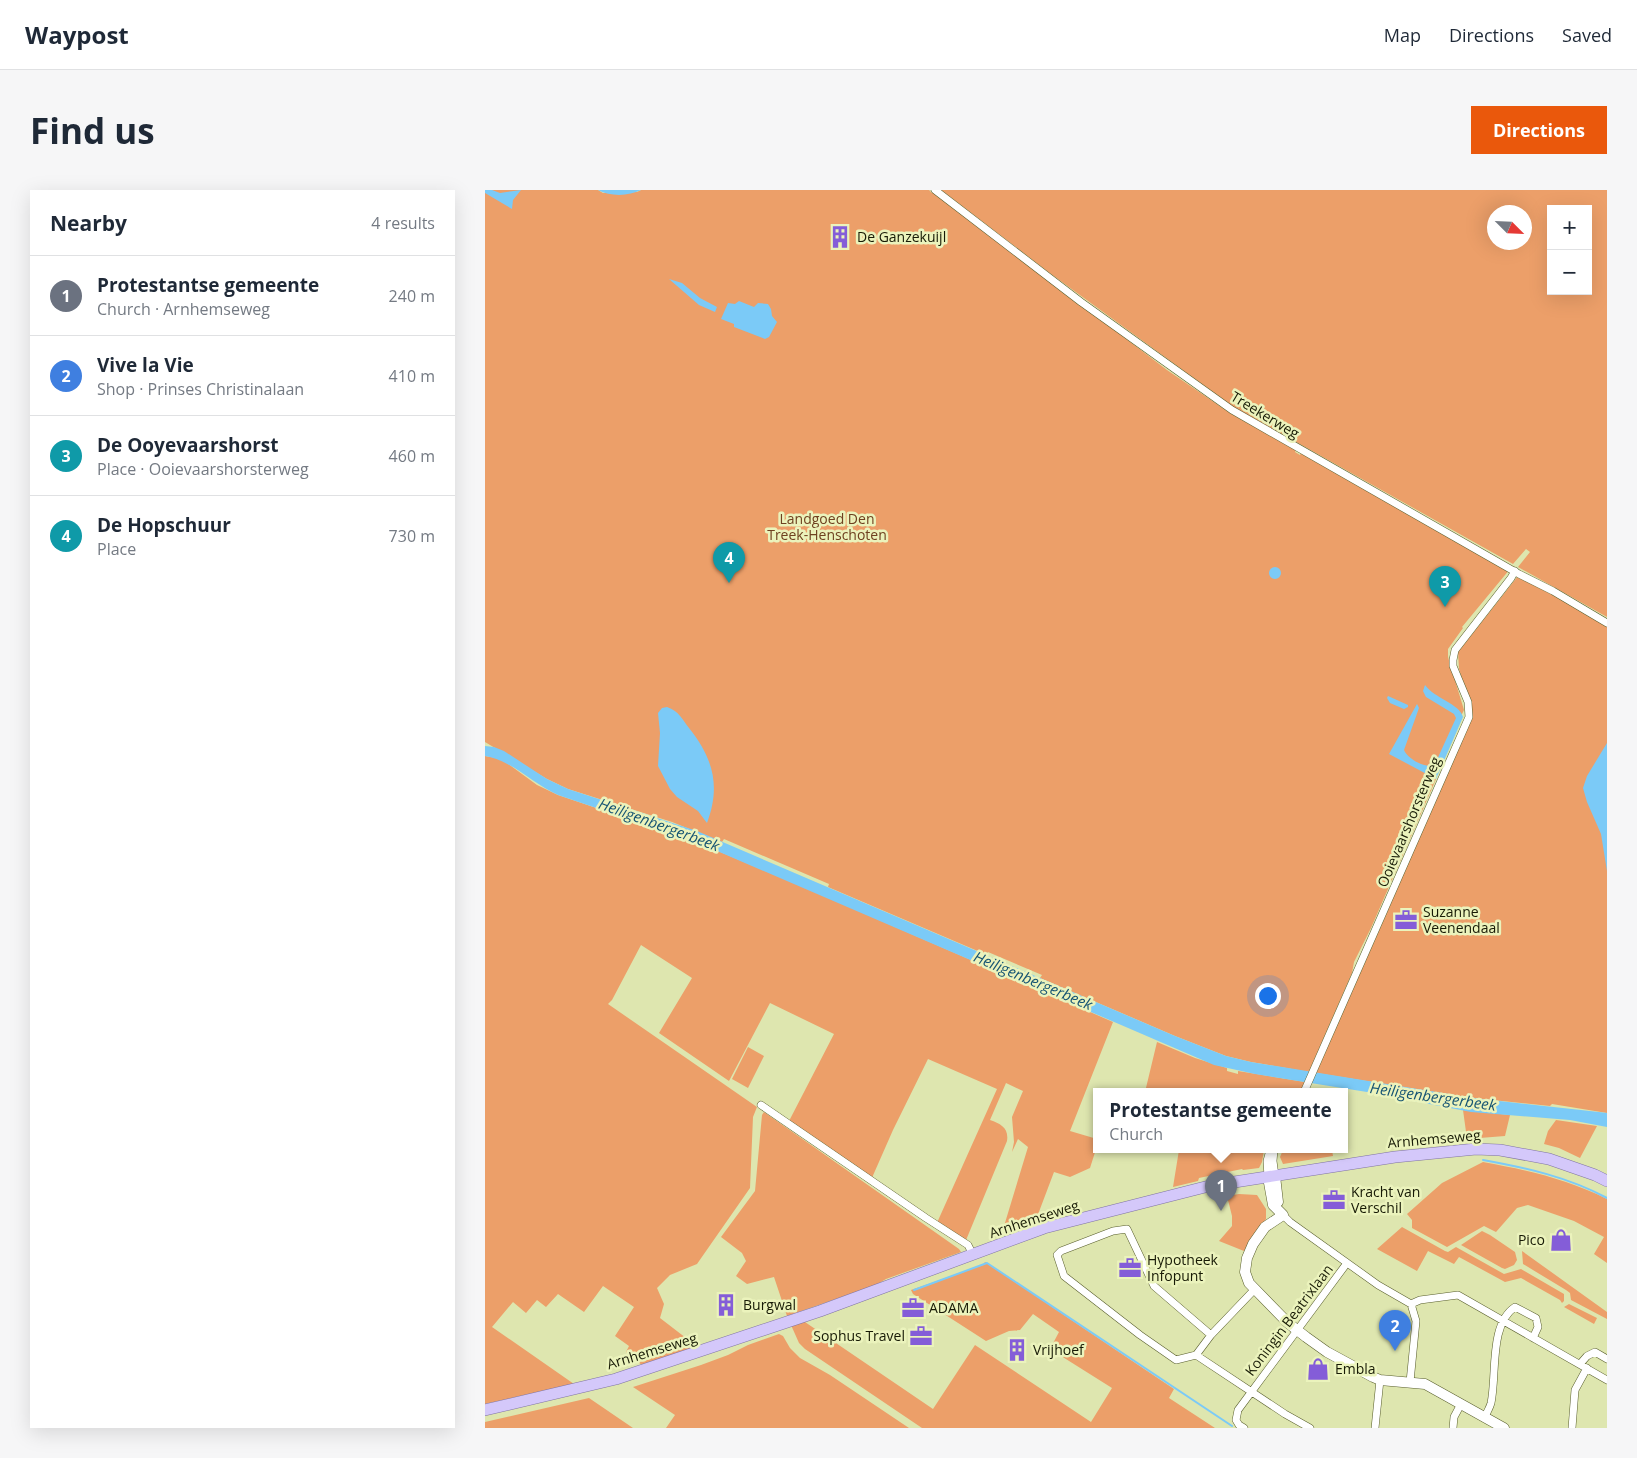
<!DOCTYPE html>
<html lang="en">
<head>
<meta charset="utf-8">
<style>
	body { margin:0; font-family:"Open Sans",sans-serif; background:#f6f6f7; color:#1f2937 }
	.controls { position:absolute; right:15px; top:15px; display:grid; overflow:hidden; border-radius:0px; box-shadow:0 5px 20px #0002 }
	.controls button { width:45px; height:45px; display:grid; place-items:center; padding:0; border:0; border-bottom:1px solid #e0e1e3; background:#fff; color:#1f2937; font:25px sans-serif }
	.compass { position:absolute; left:1002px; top:15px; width:45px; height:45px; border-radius:50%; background:#fff; box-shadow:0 5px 20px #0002; rotate:114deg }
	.you { position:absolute; left:782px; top:805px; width:18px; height:18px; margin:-12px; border:4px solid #fff; border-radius:50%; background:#1a73e8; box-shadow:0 0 0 8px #1a73e833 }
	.badge { display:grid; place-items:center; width:32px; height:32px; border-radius:50%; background:#ea580c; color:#fff; font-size:16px; font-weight:700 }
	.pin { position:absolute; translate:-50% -41px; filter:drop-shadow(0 1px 2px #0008) }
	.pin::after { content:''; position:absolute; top:26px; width:18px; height:15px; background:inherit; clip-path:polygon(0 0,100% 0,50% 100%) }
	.popup { position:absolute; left:608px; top:898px; width:255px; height:65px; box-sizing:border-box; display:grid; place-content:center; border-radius:0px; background:#fff; filter:drop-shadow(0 1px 4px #0005); font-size:16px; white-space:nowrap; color:#747a83 }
	.popup b { font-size:19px; color:#1f2937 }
	.popup::after { content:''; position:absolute; left:50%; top:100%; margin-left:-10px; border:10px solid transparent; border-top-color:#fff }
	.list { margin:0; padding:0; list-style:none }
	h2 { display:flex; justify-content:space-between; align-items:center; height:65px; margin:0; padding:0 20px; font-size:21px }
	h2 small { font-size:16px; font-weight:400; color:#747a83 }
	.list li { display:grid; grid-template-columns:32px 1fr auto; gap:15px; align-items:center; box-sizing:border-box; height:80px; padding:0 20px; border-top:1px solid #e0e1e3 }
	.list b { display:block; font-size:19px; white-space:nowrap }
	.list p { margin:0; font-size:16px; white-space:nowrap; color:#747a83 }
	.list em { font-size:16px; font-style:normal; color:#747a83 }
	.map { position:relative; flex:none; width:1122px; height:1238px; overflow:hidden; border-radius:0px }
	header { display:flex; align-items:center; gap:30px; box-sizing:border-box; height:70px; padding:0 25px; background:#fff; border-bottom:1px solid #e0e1e3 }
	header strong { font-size:24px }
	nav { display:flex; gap:28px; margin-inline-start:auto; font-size:18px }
	.intro { display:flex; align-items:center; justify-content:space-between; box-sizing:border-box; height:120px; padding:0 30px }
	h1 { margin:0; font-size:35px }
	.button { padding:12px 22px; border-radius:0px; background:#ea580c; color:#fff; font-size:18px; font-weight:700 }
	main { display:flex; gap:30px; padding:0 30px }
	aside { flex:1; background:#fff; border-radius:0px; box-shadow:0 5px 20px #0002 }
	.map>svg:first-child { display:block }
</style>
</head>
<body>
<header>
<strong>Waypost</strong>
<nav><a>Map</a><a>Directions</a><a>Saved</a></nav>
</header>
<div class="intro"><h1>Find us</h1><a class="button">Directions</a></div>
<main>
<aside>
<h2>Nearby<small>4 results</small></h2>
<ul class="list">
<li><span class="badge" style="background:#6b7280">1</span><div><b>Protestantse gemeente</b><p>Church · Arnhemseweg</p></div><em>240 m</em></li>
<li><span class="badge" style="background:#3f7fe0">2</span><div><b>Vive la Vie</b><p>Shop · Prinses Christinalaan</p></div><em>410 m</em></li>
<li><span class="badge" style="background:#0f9aa8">3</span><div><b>De Ooyevaarshorst</b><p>Place · Ooievaarshorsterweg</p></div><em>460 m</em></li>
<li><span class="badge" style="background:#0f9aa8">4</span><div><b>De Hopschuur</b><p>Place</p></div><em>730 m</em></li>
</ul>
</aside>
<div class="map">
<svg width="1122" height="1238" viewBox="0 0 1122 1238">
	<rect width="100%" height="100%" fill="#dee6af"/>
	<!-- green -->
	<path fill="#ec9f69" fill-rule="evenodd" d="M0,0H113L118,3L152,2L156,0H444L447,3L448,1L682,180L745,223L811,260L810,262L815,265L816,263L1025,379L977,437L978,438L963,459V467L979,520L946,586L951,589L886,738L869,772L867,783L824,882L766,872L741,866L690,846L555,788L557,785L503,762L502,765L343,697L344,694L239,649L237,652L187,632L83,599L62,589L0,552Z
		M456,0H1122V427L1033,377L1045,362L1041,359L1028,374L747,216L566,84ZM1066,19H1103V101H1066ZM1009,22H1040V52H1009Z
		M1033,386L1122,435V923L1067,914L1065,916L988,908L831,883L900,727L981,540L986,521L974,479L973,462Z
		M0,566L12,568L22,573L52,595L73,605L209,651L305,691L628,832L585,941L612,949V956L605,978L585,987L569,982L549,1035L516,1046L543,957L533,949L527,962L529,952L527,927L538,901L521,893L505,930C516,934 524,938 522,951L479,1055L451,1035L512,899L443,869L408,940L386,990L303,933L349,844L285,813L244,891L174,843L207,788L156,755L127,810L123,814L272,917L268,927L265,998L212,1074L185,1085L172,1098L179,1114L175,1128L214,1158L158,1176L141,1162L144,1156L130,1146L149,1117L118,1096L99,1122L73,1104L61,1117L52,1110L41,1123L28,1112L7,1137L89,1194L0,1214Z
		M672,852L710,868L742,878V881L753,884V881L820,892L815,902H660Z
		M263,857L279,866L263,898L247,889Z
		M978,920L1025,925L1020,946L982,949Z
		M279,922L474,1059L476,1062L401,1089L391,1095L302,1126L289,1087L262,1094L251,1086L261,1071L257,1063L236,1047L270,1001L277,925Z
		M1071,930L1112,936L1095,968L1074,958L1059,954L1063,941Z
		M694,960H779L777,972L774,978L758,980L757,979L714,988L713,991L688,997Z
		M798,960H847L848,966L798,974L795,967Z
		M998,972C1042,980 1082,989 1122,1009V1073L1109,1064L1119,1047L1089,1031L1043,1015L1032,1018L1011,1042L999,1036L962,1057L927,1038V1030L922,1024L957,993Z
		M754,1004L772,1005L781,1019V1029L759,1061L734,1051L747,1036V1026L742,1006Z
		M917,1037L960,1061L963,1062L971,1057L1019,1084L1036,1079L1079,1104V1111L1077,1113L1075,1110L1036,1088L1020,1092L974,1067L969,1074L943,1061L932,1081L892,1059Z
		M997,1041L1005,1045L1030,1062L1032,1070L1029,1075L1020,1079L1017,1078L976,1055Z
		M1037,1061L1122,1122V1129L1086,1110L1085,1103L1081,1100L1038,1074Z
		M500,1072L689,1199L684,1208L730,1238H437L320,1159L314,1153L306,1135L317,1130L448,1219L490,1155L606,1232L627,1198L565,1159L574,1142L548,1124L535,1140L524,1141L501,1151L428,1104L426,1100L498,1075Z
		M1084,1114L1112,1128L1109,1134L1079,1117Z
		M294,1144L298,1146L305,1158L315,1168L345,1185L424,1238H181L190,1225L148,1197L216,1175L243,1165L263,1155Z
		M104,1208L148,1238H0V1232Z"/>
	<!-- water -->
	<path fill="#7bcaf7" d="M0,0H7L15,3L36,0L28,10L27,19L0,3Z
		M113,0H156C144,6 126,7 113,0Z
		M184,89L197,93L215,108L232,117L230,122L214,115Z
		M254,111L269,117L273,113L283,114L286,119L287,126L292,132L284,147L280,149L249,137V134L236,129L243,113L250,114Z
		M784 383a6 6 0 1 1 12 0a6 6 0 1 1-12 0Z
		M940,495C949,508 975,514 978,527L951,589L904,564L932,514L934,518L919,560C923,569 938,577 948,576L950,574L971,528L969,524L941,507L938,501Z
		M903,506L923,515V517L919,519L905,513L902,508Z
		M182,517C194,521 197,529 204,538C228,568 236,596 222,633L213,621L192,607L185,599L173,576L175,543L173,523L177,518Z
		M1122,553V681L1116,644L1102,612L1098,598L1102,586Z
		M0,556L9,557L19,561L62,589L83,599L212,641L690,846L741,866L766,872L988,908L1114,922L1122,923V937L1085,930L986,922L882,902L770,884L729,875L209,651L73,605C48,594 26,570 0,566Z"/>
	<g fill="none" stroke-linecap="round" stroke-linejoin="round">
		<!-- stream -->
		<path stroke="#7bcaf7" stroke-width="2" d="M998,970C1042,978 1083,987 1122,1008
			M429,1100L502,1073L747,1236"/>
		<defs>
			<path id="street" d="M450,0L596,112L747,220L1034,384L1068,401L1122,433
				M819,902L984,527L983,512L968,476V470L970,460L1026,388L1030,381
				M276,915L441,1028L483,1055L488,1065
				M789,960L788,971L790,986
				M783,987L782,971L785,960
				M798,1025L805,1032L893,1095L926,1114
				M926,1114L935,1110L973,1105L1122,1190
				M726,1145L669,1096L642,1039L628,1041L576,1061L572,1065L579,1086L655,1145L691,1170L711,1165L800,1224L825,1238
				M711,1165L726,1145L769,1100
				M1095,1174L1102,1166L1110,1162L1122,1169
				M925,1192L931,1131L926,1114
				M1000,1227C1002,1222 1005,1217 1006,1213C1012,1185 1004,1134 1030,1117L1051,1128L1053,1137L1048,1148
				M759,1238L754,1235L751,1230L753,1220L862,1073
				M890,1238L895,1190
				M968,1238L969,1227L976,1214
				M1087,1238L1090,1200L1102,1178"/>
			<path id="secondary" d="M790,986L793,1012
				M783,987L788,1015L798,1025
				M798,1025L780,1037L768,1054L762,1068L760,1082L764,1093L803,1133L821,1147L842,1162L888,1187L895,1190L940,1194L1019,1238"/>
			<path id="primary" d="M0,1220L131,1189L335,1121L559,1038L724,996L910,967L991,959L1015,960L1064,969L1110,985L1122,991"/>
		</defs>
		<!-- street casing -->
		<use href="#street" stroke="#585e2c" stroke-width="8"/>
		<!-- secondary casing -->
		<use href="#secondary" stroke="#585e2c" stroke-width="11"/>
		<!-- primary casing -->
		<use href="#primary" stroke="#7f73a2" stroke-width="12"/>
		<!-- street -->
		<use href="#street" stroke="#fff" stroke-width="7"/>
		<!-- secondary -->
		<use href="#secondary" stroke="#fff" stroke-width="10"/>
		<!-- primary -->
		<use href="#primary" stroke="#d4c8fa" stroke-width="11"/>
	</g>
	<!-- icons -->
	<defs>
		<symbol id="building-bare" viewBox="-9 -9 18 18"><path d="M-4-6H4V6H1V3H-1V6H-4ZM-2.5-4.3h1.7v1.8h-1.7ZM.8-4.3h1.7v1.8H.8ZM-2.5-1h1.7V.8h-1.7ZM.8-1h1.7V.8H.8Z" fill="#845dd8" stroke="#ebf3bc" stroke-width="2.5" paint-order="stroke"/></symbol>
		<symbol id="office-bare" viewBox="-9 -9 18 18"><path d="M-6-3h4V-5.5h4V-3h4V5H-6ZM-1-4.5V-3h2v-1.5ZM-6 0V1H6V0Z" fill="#845dd8" stroke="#ebf3bc" stroke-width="2.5" paint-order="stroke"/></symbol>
		<symbol id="shop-bare" viewBox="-9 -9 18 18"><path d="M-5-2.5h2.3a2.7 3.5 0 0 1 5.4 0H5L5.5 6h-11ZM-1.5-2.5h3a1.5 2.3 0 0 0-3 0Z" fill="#845dd8" stroke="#ebf3bc" stroke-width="2.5" paint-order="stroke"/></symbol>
	</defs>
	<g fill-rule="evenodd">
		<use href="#building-bare" x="339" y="31" width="32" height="32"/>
		<use href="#office-bare" x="905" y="714" width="32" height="32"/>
		<use href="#office-bare" x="833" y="994" width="32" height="32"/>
		<use href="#shop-bare" x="1060" y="1034" width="32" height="32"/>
		<use href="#office-bare" x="629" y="1062" width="32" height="32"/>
		<use href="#building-bare" x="225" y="1099" width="32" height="32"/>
		<use href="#office-bare" x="412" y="1102" width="32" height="32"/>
		<use href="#office-bare" x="420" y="1130" width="32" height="32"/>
		<use href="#building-bare" x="516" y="1144" width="32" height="32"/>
		<use href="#shop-bare" x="817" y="1163" width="32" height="32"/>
	</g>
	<g text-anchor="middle" stroke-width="5" stroke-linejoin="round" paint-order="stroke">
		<!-- poi labels -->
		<g font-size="14" fill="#171a05" stroke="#ebf3bc" text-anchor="start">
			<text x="372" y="52">De Ganzekuijl</text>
			<text x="938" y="727">Suzanne<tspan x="938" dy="16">Veenendaal</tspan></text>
			<text x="866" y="1007">Kracht van<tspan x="866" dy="16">Verschil</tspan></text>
			<text x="1060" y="1055" text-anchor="end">Pico</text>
			<text x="662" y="1075">Hypotheek<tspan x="662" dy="16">Infopunt</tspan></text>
			<text x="258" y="1120">Burgwal</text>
			<text x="444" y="1123">ADAMA</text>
			<text x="420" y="1151" text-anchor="end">Sophus Travel</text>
			<text x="548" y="1165">Vrijhoef</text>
			<text x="850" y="1184">Embla</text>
		</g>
		<!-- street labels -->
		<g font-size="14" fill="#171a05" stroke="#ebf3bc">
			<text transform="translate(780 225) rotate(31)" y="5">Treekerweg</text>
			<text transform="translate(924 632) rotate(-67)" y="5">Ooievaarshorsterweg</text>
			<text transform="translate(949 949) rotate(-5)" y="5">Arnhemseweg</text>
			<text transform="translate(549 1029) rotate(-18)" y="5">Arnhemseweg</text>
			<text transform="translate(804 1130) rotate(-53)" y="5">Koningin Beatrixlaan</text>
			<text transform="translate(167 1161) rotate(-17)" y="5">Arnhemseweg</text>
		</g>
		<!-- park labels -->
		<g font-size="14" fill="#6f4120" stroke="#ebf3bc">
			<text x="342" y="334">Landgoed Den<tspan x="342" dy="16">Treek-Henschoten</tspan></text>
		</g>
		<!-- water labels -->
		<g font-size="15" font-style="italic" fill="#165473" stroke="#ebf3bc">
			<text transform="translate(174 635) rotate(20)" y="5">Heiligenbergerbeek</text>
			<text transform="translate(548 791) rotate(23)" y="5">Heiligenbergerbeek</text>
			<text transform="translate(948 907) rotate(8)" y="5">Heiligenbergerbeek</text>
		</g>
	</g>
</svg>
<div class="controls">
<button>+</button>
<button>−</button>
</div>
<svg class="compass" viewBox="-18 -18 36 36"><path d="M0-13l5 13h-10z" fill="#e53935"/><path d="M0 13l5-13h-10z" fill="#747a83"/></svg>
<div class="you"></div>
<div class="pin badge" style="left:736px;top:1021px;background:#6b7280">1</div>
<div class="popup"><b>Protestantse gemeente</b>Church</div>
<div class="pin badge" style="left:910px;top:1161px;background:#3f7fe0">2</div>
<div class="pin badge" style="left:960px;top:417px;background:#0f9aa8">3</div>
<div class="pin badge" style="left:244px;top:393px;background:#0f9aa8">4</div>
</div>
</main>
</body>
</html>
